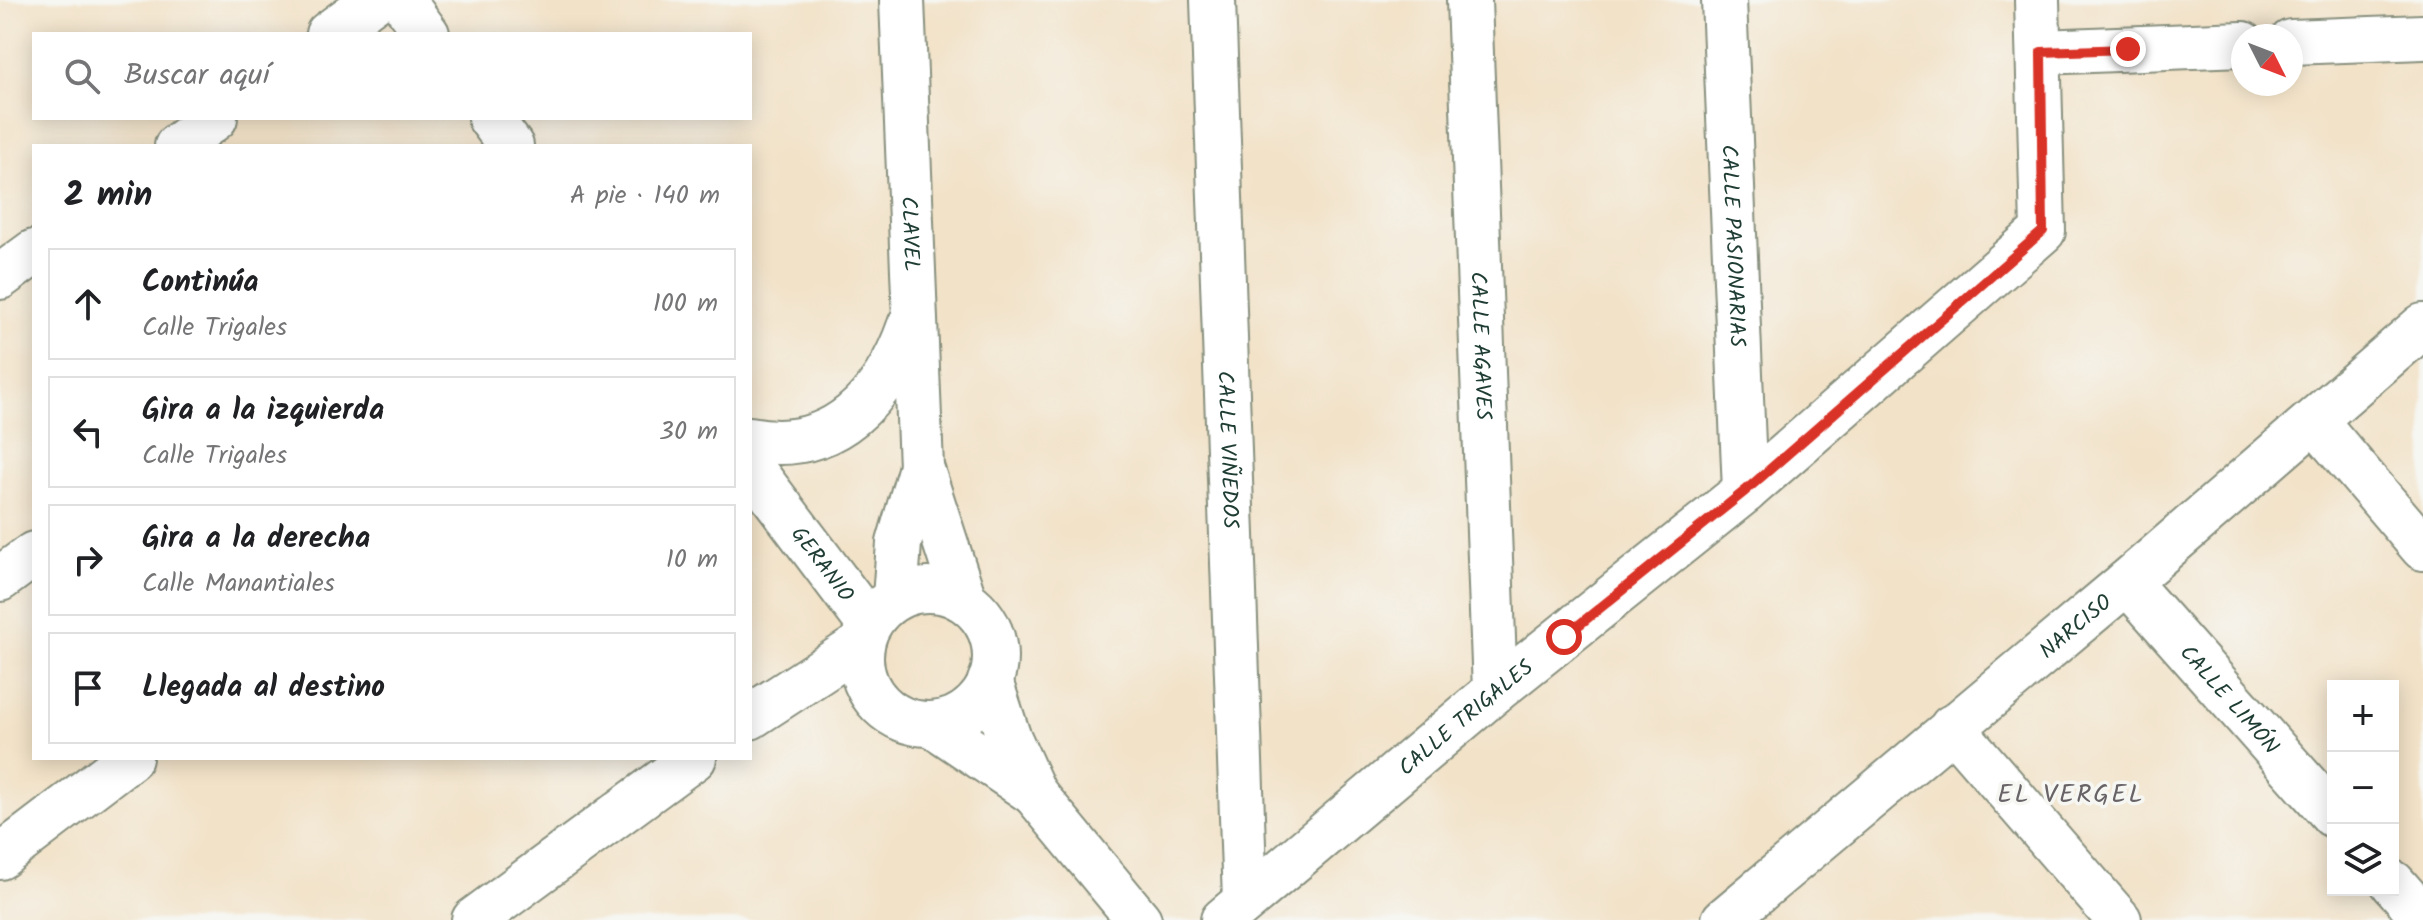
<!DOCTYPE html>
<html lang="es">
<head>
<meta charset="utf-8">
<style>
	body { margin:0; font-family:Kalam,sans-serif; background:#f2f2f2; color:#202124 }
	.controls { position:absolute; right:24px; bottom:24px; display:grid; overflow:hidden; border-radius:0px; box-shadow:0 4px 20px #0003 }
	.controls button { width:72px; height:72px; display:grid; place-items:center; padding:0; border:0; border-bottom:2px solid #e0e0e0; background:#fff; color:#202124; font:40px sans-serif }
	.compass { position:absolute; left:2231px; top:24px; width:72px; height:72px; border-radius:50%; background:#fff; box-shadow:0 4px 20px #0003; rotate:132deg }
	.stop { position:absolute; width:24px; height:24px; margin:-18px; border:6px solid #d93025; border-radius:50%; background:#fff }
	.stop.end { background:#d93025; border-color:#fff; box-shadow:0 2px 8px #0008 }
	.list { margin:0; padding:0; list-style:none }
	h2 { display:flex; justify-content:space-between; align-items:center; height:104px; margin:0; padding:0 32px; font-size:34px }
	h2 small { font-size:26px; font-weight:400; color:#757577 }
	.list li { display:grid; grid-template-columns:52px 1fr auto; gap:24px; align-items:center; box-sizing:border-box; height:112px; margin:0 16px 16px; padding:0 16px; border:2px solid #e0e0e0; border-radius:0px }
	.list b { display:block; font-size:30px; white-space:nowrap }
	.list p { margin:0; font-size:26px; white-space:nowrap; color:#757577 }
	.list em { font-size:26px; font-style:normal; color:#757577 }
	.icon { flex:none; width:44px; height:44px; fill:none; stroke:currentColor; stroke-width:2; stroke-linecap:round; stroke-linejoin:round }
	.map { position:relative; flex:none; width:2423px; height:920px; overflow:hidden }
	.search { position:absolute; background:#fff; box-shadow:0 4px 20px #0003; left:32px; top:32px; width:720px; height:88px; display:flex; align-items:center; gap:20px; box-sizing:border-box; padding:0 28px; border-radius:0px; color:#757577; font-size:30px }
	.panel { position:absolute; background:#fff; box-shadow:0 4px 20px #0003; left:32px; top:144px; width:720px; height:616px; border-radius:0px }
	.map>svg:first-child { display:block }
</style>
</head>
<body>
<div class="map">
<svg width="2423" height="920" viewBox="0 0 2423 920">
	<rect width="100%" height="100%" fill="#f6f6f2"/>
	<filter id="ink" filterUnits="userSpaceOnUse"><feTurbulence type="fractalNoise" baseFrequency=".0125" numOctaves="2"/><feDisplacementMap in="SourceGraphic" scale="16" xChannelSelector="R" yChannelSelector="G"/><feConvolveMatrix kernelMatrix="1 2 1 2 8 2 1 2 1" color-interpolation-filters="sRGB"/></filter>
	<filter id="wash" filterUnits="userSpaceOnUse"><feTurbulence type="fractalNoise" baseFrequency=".006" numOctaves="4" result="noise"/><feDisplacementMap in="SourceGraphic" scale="32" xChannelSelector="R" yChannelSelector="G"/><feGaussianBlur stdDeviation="1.8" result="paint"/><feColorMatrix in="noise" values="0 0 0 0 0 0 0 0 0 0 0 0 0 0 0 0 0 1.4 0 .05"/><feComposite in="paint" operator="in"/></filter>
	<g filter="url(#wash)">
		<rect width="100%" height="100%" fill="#f2e2c8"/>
	</g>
	<g filter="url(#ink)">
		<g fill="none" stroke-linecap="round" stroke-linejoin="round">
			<defs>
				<g id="minor">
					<path d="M402,0L427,34"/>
					<path id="s1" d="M902,0L921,467L964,600"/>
					<path id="s2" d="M1213,0L1245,901"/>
					<path id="s3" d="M1469,0L1495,691"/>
					<path id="s4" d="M1724,0L1745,491"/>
					<path d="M328,34L374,0"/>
					<path d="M2291,42L2423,37"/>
					<path d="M2041,52L2243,44"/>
					<path d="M490,118L511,146"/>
					<path d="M177,146L215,118"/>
					<path d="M0,277L34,252"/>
					<path d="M2315,421L2423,548"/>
					<path d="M750,439C834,456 885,397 910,325"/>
					<path id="s5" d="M750,466L869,624"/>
					<path d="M0,579L34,554"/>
					<path id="s6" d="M2127,582L2333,815"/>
					<circle cx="928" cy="657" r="67"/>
					<path d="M895,598L899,543L921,467"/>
					<path d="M990,681L1008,736L1034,793L1139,920"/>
					<path d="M750,717L862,644"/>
					<path d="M932,724L1034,793"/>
					<path d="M1952,727L2119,920"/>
					<path d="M0,857L130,758"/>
					<path d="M2393,883L2423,917"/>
					<path d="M474,920L694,758"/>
					<path id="s7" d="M1223,920L1495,691L1745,491L2043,231L2037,0"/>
					<path id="s8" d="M1724,920L2127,582L2423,326"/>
				</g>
			</defs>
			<!-- minor casing -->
			<use href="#minor" stroke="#88907e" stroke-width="48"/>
			<!-- minor -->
			<use href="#minor" stroke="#fff" stroke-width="44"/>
		</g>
	</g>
	<g fill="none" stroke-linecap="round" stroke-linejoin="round" filter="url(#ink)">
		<!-- route -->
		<path stroke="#d93025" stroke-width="10" d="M1564,637L1745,491L2043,231L2041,52L2128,49"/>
	</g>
	<g text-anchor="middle" stroke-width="7" stroke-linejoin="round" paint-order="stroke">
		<!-- street labels -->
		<g font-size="22" fill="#1f3d34" stroke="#f6f6f2">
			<text dy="8" stroke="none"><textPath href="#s1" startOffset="234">CLAVEL</textPath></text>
			<text dy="8" stroke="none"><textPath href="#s4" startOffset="246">CALLE PASIONARIAS</textPath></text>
			<text dy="8" stroke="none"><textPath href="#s3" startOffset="346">CALLE AGAVES</textPath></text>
			<text dy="8" stroke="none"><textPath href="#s2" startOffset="450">CALLE VIÑEDOS</textPath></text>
			<text dy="8" stroke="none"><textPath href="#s5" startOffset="122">GERANIO</textPath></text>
			<text dy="8" stroke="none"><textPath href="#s8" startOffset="458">NARCISO</textPath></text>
			<text dy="8" stroke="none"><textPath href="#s6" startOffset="156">CALLE LIMÓN</textPath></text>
			<text dy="8" stroke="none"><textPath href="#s7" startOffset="316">CALLE TRIGALES</textPath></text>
		</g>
		<!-- quarter labels -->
		<g font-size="26" letter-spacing="2" fill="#686366" stroke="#f6f6f2">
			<text x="2071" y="802">EL VERGEL</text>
		</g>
	</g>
</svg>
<div class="controls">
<button>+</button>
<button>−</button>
<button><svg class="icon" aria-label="layers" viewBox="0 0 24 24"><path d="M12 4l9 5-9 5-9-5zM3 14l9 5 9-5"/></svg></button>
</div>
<svg class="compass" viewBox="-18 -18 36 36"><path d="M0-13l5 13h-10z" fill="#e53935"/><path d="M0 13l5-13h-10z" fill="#757577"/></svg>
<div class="stop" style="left:1564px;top:637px"></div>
<div class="stop end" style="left:2128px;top:49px"></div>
<div class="search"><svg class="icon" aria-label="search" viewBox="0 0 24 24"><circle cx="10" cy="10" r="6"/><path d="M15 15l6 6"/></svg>Buscar aquí</div>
<section class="panel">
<h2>2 min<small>A pie · 140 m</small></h2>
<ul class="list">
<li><svg class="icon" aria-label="ahead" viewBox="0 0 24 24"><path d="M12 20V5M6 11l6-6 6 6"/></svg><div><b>Continúa</b><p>Calle Trigales</p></div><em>100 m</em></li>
<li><svg class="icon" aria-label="left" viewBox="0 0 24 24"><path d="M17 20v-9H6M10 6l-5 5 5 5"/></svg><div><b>Gira a la izquierda</b><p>Calle Trigales</p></div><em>30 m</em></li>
<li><svg class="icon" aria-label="right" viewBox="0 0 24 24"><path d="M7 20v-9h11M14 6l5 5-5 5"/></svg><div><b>Gira a la derecha</b><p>Calle Manantiales</p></div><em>10 m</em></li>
<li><svg class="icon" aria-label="arrive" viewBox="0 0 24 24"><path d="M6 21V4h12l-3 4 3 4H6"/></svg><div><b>Llegada al destino</b></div></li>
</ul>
</section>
</div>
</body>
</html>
